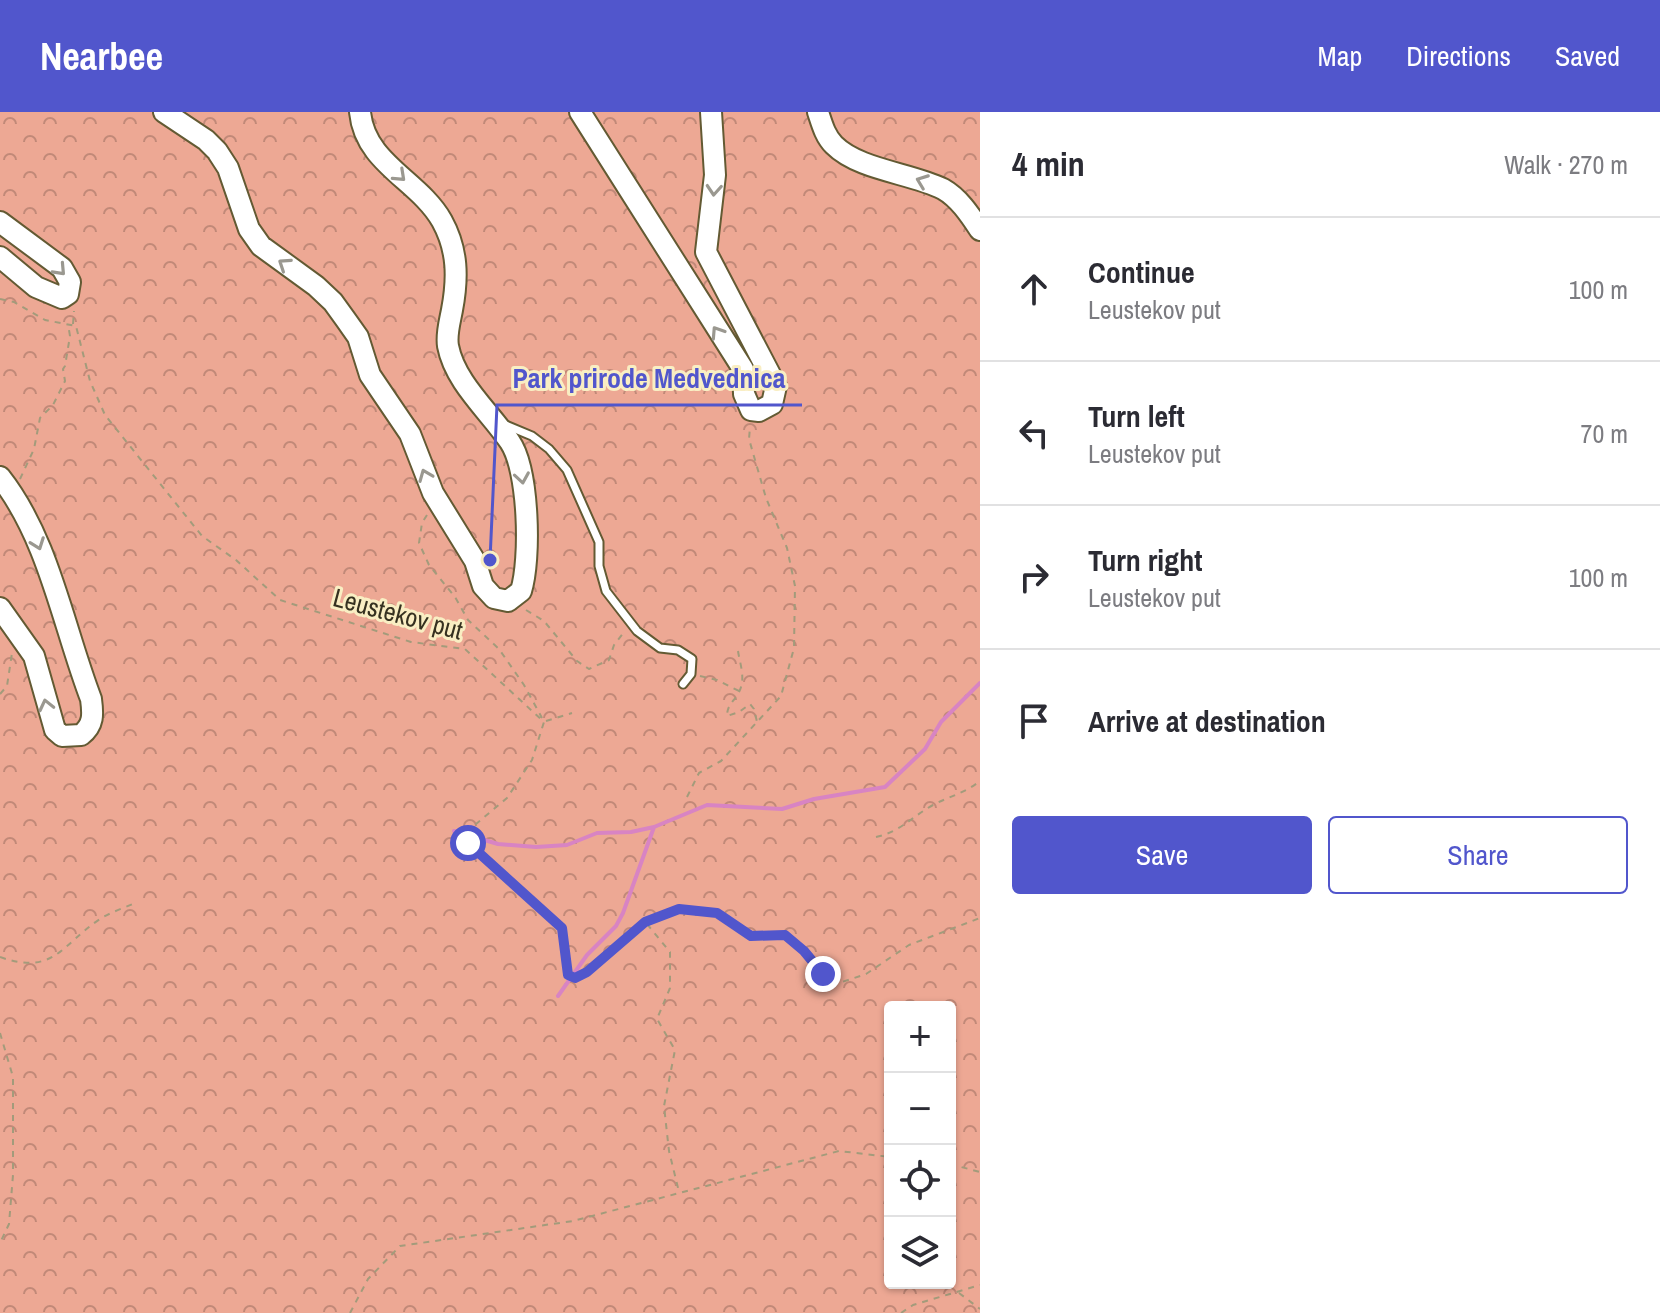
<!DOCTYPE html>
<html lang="en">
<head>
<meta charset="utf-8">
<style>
	body { margin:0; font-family:"Archivo Narrow",sans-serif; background:#f2f2f3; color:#2b2b33 }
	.controls { position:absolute; right:24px; bottom:24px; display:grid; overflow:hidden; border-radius:8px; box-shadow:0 2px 6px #0004 }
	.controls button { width:72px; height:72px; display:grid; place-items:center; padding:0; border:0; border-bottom:2px solid #e1e1e2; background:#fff; color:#2b2b33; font:40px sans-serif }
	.stop { position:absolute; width:24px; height:24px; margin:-18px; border:6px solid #5156cc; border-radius:50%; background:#fff }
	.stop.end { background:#5156cc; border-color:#fff; box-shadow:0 2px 8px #0008 }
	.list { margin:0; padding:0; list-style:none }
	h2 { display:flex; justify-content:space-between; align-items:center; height:104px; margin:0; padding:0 32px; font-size:34px }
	h2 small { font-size:26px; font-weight:400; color:#7c7c81 }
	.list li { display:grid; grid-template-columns:52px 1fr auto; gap:24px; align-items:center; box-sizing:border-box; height:144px; padding:0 32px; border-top:2px solid #e1e1e2 }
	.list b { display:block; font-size:30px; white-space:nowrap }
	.list p { margin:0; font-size:26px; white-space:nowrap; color:#7c7c81 }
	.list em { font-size:26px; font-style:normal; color:#7c7c81 }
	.actions { display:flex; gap:16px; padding:24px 32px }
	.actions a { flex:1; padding:18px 0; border:2px solid #5156cc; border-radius:8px; text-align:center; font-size:28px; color:#5156cc }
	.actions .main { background:#5156cc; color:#fff }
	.icon { flex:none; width:44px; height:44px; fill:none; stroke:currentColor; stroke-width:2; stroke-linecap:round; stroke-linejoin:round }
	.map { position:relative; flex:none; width:980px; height:1201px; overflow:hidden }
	header { display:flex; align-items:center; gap:48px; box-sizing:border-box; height:112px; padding:0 40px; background:#5156cc; color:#fff }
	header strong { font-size:38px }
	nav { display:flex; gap:44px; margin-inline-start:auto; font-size:28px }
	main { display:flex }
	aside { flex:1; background:#fff }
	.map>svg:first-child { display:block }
</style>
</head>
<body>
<header>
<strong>Nearbee</strong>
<nav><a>Map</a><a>Directions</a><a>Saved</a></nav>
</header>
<main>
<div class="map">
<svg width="980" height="1201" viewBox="0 0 980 1201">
	<defs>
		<pattern id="park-crowns" width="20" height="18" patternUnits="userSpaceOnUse" patternTransform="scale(2)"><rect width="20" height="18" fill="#eda894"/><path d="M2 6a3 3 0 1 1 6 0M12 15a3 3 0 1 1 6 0" fill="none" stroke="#c18978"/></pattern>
	</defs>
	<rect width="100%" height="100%" fill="#ebe1b6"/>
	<!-- park -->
	<path fill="url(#park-crowns)" fill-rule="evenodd" d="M0,0H980V1201H0ZM890,895H950V1171H890Z"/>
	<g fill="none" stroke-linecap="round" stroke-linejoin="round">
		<!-- stream -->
		<path stroke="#d884c3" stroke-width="4" d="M454,719L498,732L536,735L567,733L597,721L631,720L654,715L707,693L782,697L814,687L885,675L925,637L941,610L980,571
			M814,873L838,857
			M558,884L587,843L616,814L623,801L654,715"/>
		<defs>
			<path id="lane" d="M503,312L532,324L549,337L567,358L599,430V454L606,479L637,519L660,536L678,538L692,547L691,562L683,572"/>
			<path id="secondary" d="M164,0L206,28L217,39L228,56L249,117L261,134L316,174L333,190L346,208L358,225L370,263L410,322L433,381L475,449L483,474L494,486L508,489L521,479C531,447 529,358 510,330C490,300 455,271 448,234C446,222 450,209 452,198C458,166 458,138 442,109C419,68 365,52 360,0
				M580,0L743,257L744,282L751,298L759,299L772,292L776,274L706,140L715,63L711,0
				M818,0C822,12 825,24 834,33C859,58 911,61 943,77C959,86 970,103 980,118
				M0,110L62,156L70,170L68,182L62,186L36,175L0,145
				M0,365C49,427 63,514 91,587C93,602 94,613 81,623L62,624L55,618L34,544L0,496"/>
		</defs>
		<!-- lane casing -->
		<use href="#lane" stroke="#635a33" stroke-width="11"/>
		<!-- secondary casing -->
		<use href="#secondary" stroke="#635a33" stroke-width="24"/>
		<!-- path -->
		<path stroke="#a39b7b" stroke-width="2" stroke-dasharray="6 6" stroke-linecap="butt" d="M0,187L14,190L45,208L76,214L90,269L105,303L202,424L236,448L280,488L411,530L465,537L544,610L532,648L507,686L470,717L468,731L562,816L568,863L575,866L587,860L616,832L645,810L679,797L717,801L751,824L785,823L804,839L828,869L836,872L866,862L909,833L980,806
			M73,212L74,199
			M20,367L34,337L40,306L53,293L65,269L63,257L65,254L70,224L68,212
			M427,403L422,411L419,431L429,453L455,485L468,508L499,537L524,573L542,606
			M526,498L544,509L577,549L589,557L609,548L614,533L624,520
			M738,539C740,552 746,567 739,580C735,589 727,592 727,604L739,600L750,592L754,597L757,610
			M700,564L717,568L739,579
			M0,582L7,574L12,541
			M546,609L572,601
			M687,685L699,661L721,649L781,584L794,536L795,474L787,436L766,386L749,327L750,315
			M876,725C900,720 913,704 933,693C950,684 965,681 980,669
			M647,812L670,840V876L657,907L675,938L664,994L669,1039L679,1080
			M0,845C54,864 61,833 100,807C111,800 124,796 135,791
			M0,921L13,965V1063L9,1112L0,1131
			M950,1052L980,1060
			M959,1181L980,1197
			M350,1201L368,1167L400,1134L573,1109L839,1039L890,1045
			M901,1201L913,1193L980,1173"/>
		<!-- lane -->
		<use href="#lane" stroke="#fff" stroke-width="7"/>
		<!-- secondary -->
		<use href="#secondary" stroke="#fff" stroke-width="20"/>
	</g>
	<!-- one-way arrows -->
	<defs><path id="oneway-chevron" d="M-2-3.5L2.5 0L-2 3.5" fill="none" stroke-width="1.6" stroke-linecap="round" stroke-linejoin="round" transform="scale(2)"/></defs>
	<g stroke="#9a9890">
		<use href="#oneway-chevron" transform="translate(400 64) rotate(43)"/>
		<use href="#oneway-chevron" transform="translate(922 69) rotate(-159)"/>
		<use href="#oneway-chevron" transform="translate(714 78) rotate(94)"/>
		<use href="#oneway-chevron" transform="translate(284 152) rotate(-146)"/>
		<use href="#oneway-chevron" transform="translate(60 158) rotate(47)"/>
		<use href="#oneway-chevron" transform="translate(717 220) rotate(-123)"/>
		<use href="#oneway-chevron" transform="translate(425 363) rotate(-112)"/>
		<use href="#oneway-chevron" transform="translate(522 366) rotate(81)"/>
		<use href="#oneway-chevron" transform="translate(38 432) rotate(70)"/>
		<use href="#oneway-chevron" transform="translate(46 593) rotate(-103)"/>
	</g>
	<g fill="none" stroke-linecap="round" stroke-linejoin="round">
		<!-- route -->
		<path stroke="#5156cc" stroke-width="10" d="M468,731L562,816L568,863L575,866L587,860L645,810L679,797L717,801L751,824L785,823L804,839L823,862"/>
	</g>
	<g text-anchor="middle" stroke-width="6" stroke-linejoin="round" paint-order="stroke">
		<!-- street labels -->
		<g font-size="26" fill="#353120" stroke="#f9eec3">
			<text transform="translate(398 502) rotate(15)" y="9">Leustekov put</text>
		</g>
	</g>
	<!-- callouts -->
	<path fill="none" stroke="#5156cc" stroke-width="3" d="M490 448L497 293H802"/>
	<circle fill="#5156cc" stroke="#f9eec3" stroke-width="3" cx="490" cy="448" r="8"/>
	<g font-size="28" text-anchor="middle" font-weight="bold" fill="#5156cc" stroke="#f9eec3" stroke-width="6" stroke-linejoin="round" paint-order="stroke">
		<text x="649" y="276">Park prirode Medvednica</text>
	</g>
</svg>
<div class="controls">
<button>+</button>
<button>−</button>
<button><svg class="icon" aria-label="locate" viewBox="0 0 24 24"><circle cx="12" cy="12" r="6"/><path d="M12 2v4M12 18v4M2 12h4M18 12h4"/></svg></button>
<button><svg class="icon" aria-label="layers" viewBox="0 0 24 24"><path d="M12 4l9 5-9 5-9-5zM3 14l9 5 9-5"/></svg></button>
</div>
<div class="stop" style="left:468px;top:731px"></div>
<div class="stop end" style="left:823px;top:862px"></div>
</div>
<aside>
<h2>4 min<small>Walk · 270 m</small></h2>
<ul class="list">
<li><svg class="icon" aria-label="ahead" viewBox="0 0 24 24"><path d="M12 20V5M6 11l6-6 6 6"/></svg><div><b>Continue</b><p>Leustekov put</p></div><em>100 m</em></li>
<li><svg class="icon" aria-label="left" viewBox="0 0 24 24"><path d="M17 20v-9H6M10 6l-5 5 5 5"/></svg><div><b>Turn left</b><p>Leustekov put</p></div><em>70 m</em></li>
<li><svg class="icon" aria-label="right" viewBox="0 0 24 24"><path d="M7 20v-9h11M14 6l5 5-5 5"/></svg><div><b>Turn right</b><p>Leustekov put</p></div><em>100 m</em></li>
<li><svg class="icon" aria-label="arrive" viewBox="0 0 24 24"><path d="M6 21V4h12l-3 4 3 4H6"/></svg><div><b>Arrive at destination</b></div></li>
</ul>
<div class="actions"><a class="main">Save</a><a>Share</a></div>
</aside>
</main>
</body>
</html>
